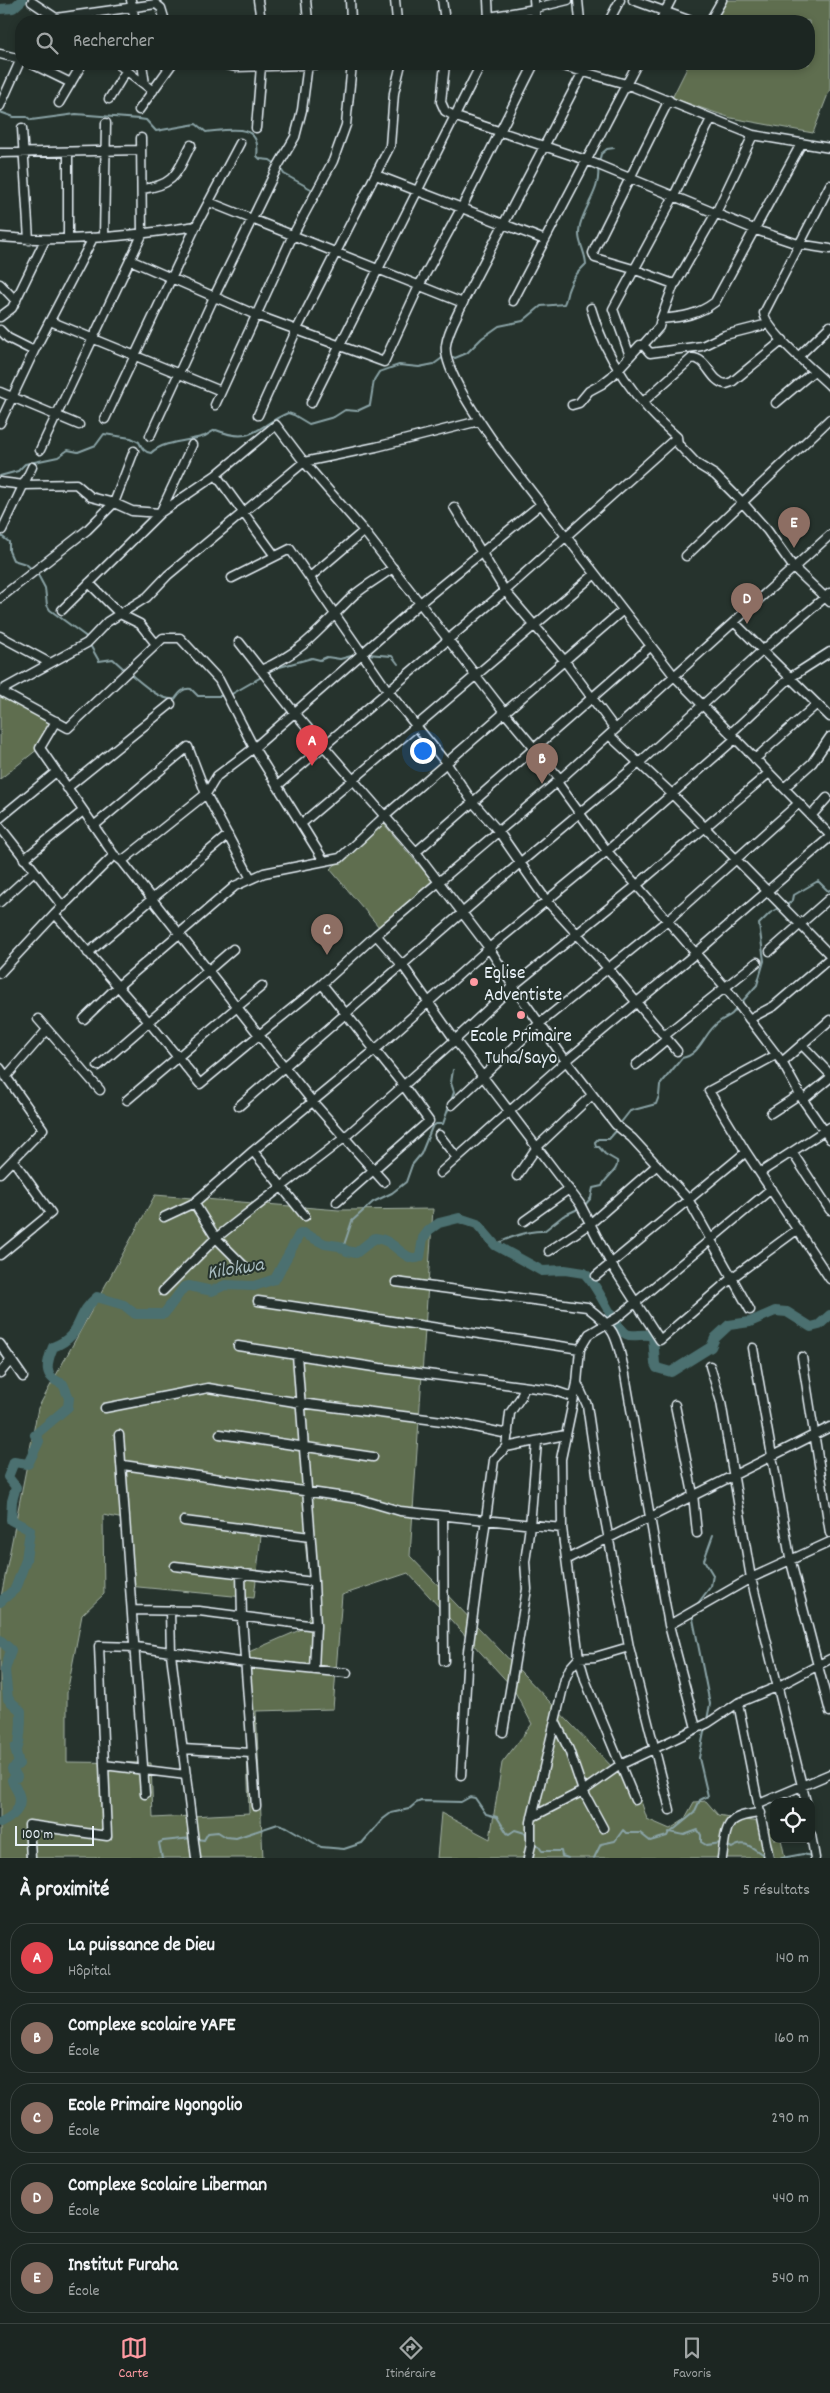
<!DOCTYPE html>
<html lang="fr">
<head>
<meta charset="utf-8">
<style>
	body { margin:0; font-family:Dekko,sans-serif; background:#252e2a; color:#f1f3f6 }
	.controls { position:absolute; right:15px; bottom:15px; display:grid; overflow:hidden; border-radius:10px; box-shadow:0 2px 8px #0003 }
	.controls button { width:45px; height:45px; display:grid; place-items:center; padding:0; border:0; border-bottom:1px solid #3a4340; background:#1c2622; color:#f1f3f6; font:25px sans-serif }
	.scale { position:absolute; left:15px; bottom:12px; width:79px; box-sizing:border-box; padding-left:5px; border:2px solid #e8f1f8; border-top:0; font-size:14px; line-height:18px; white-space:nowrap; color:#e8f1f8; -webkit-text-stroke:4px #26332d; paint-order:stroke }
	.you { position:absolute; left:422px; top:750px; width:18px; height:18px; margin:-12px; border:4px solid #fff; border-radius:50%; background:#1a73e8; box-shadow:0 0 0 8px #1a73e833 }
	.badge { display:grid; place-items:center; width:32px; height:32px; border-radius:50%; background:#ff9aa2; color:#fff; font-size:16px; font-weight:700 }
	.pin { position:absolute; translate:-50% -41px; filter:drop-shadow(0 1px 2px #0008) }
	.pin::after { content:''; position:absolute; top:26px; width:18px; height:15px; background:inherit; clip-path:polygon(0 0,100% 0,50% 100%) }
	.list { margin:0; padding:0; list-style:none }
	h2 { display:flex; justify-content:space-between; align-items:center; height:65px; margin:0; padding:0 20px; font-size:21px }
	h2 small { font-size:16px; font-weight:400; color:#a0a5a5 }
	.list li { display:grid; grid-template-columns:32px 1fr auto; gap:15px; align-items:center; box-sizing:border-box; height:70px; margin:0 10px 10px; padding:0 10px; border:1px solid #3a4340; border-radius:20px }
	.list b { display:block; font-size:19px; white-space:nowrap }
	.list p { margin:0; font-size:16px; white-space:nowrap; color:#a0a5a5 }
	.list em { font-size:16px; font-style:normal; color:#a0a5a5 }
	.icon { flex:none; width:28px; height:28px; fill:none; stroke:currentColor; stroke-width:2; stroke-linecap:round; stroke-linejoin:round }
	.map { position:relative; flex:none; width:830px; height:1858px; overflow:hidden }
	.search { position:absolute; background:#1c2622; box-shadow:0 2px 8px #0003; left:15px; right:15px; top:15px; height:55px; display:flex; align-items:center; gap:12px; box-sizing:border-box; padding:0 18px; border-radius:20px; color:#a0a5a5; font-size:19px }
	.sheet { height:465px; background:#1c2622 }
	nav { display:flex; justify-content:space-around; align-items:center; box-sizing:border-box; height:70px; border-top:1px solid #3a4340; background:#1c2622; font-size:14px; color:#a0a5a5 }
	nav a { display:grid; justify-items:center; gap:2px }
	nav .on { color:#ff9aa2 }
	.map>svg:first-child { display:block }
</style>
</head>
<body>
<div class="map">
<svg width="830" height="1858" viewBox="0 0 830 1858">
	<rect width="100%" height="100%" fill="#26332d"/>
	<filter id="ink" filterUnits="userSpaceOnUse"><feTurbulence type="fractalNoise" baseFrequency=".02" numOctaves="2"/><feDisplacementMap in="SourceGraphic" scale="10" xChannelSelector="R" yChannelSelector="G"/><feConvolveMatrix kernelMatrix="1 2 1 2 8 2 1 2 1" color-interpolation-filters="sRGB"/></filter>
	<g filter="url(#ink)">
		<!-- green -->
		<path fill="#5e6e50" stroke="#a3b0a4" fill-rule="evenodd" d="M723,0H830V89L813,133L731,118L672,98L689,64H809V21H712Z
			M0,694L51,724L38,749L0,779Z
			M384,824L433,882L379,927L330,869Z
			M155,1195L339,1210L433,1209L410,1556L639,1795L647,1819L670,1829L684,1820L694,1802L706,1801L718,1815L758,1822L774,1831V1839H781L785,1858H437L441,1813L490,1839L502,1763L532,1724L513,1688L408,1573L342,1595L333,1709L256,1711L263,1858H0V1602L38,1408ZM103,1515L124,1519L128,1586L254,1598L262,1527L304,1534L313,1610L302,1629L244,1654L249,1813L153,1818L151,1763L67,1762V1693L82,1615L104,1594Z"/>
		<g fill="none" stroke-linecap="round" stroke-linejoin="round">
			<!-- stream -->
			<path stroke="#8aa3a6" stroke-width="2" d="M0,112L14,117H27L31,120L76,114L139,119L146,120L156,131L196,124L206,132C228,130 262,121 257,156L260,159L270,160L277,165
				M599,162L601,154L607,149L614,148
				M280,168L284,174L311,189
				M450,356L455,358L467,353L482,338L499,326L523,321L541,306L564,304C567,299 566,294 569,288C572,278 579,271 586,264C585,248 576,242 580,225C585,206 601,188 598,169
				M0,476L18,471L25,464L58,457L68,450L78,452L96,445L104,434L131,438L139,442C142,448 144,452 151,453C163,441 190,441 205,436C209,434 212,431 216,430C254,445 256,426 288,413L294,415L309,424L334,417L345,410L357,411L370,405L374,380L379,372L399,365L419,367L434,364L445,356
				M0,535L9,542V551L13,560L26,564L33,570
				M37,573L45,588L47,605L50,610L88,638
				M90,645L99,661L113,659L125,670
				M367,654L392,656L398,664
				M129,673C141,682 159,701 175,699C180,692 183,688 191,689L198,696H226
				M267,673L276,668L312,658L320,660L327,657L340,659L355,655
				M230,695L263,676
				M784,904L787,905L793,900L794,895L818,881L828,891L830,890
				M740,1004L757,985L764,961L759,924L770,913L780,907
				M619,1125L630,1111L656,1104L659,1096L660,1085L682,1058C701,1055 704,1032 719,1022C727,1016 732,1017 737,1007
				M584,1206L591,1198L593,1188L602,1186C606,1176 619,1171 617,1161L605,1154L599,1147H596L595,1142L598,1139H609L617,1130
				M495,1245C507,1238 529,1230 544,1231L563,1216L580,1208
				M343,1248L352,1221L373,1202L392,1193L406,1182L412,1165L421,1154L432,1127L436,1124H443L454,1092L451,1083L453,1070
				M696,1606L711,1586L713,1575L704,1560L713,1535
				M692,1614L710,1704L707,1720
				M671,1832L694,1813L700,1800L708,1796L699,1758L705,1727
				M197,1839L204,1840L208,1833L218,1832L226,1837L236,1838L278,1824L287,1827L321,1847L344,1849L362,1843L383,1819L391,1813L409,1809L416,1803L421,1801L461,1802L470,1797L475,1798L486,1814L497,1817L507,1833L509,1834L515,1830L525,1833L528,1842
				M726,1845L732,1848C747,1838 753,1850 767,1857
				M533,1846L537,1844L542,1851H561L562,1856L568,1858
				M162,1858L159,1843L163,1841L192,1838
				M594,1858L601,1844L615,1841L623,1830L626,1833H640L650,1841L667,1836L669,1832L684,1835L698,1830L701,1835V1842L706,1845L722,1843
				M782,1858L803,1854L811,1856"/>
			<!-- river -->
			<path stroke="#4b6f6f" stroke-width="10" d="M0,9L13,8L22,0
				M0,1602L15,1589L26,1560L30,1530L11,1520L12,1501L16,1487L8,1477L14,1462L28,1464L39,1441L35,1435L68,1407L69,1398L63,1384C43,1377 46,1364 53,1347C84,1335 74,1316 97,1297L124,1305L135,1314H164L184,1287L189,1286L212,1291L225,1285L254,1286L275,1279L299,1235L303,1233L325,1244L339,1246L347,1251L356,1253L375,1238C395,1239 405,1264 420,1257L423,1238L429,1230L439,1223L459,1218L477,1224L495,1245L542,1271L565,1270L584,1273C598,1284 615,1329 626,1334C634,1338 644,1332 653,1336L655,1364L657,1368L671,1372L711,1347L715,1338L729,1325L750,1322L775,1311L787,1312L811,1327L819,1325L830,1315
				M0,1640L11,1650L5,1670L8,1699L21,1711C21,1722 21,1736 18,1747L15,1748L19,1764L12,1769L17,1777L12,1780C13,1785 17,1789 19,1795C23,1809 12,1817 0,1823"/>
			<defs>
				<path id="minor" d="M131,0L135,21
					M258,0L261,21
					M306,0L308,21
					M350,0L351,21
					M395,0L397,21
					M442,0L445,21
					M488,0L489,20
					M534,0L536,21
					M578,0L580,21
					M633,0L691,21
					M32,2L59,20
					M535,8L568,0
					M489,17L535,9
					M54,21L56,18L156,4L161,8L165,21
					M609,21L620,0
					M660,21L671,0
					M710,21L722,0
					M0,54L21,59
					M32,64L71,83
					M118,64L153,91
					M142,64L145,84
					M223,64L237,67L333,64
					M445,64L441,102L445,111L456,117L586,160L756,230L798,244L830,249
					M556,64L626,84L753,135L830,148
					M587,64L465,298C459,313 448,329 446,345C442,370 485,429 500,451L675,677L830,835
					M109,99L126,71
					M669,100L595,248L593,253L595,258L633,269L671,283H676L716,213L753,135
					M59,103L82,64
					M0,106L21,59
					M139,110L172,64
					M22,128L29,240
					M256,128L261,66
					M0,153L141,150
					M376,175L545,240
					M830,185L764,313C766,331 816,372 830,386
					M142,189C176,185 177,172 191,145
					M209,202L463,303
					M0,237C66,243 131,236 196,226
					M104,237L106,123
					M68,238V152
					M130,260L256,315L384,362L420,284L462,207L534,64
					M0,284L16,301
					M513,301L637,64
					M591,308C605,358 637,403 677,437L678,444L697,464L715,475L741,501L767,530L794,568L830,602
					M0,317L12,308L45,240
					M661,319L674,284
					M50,321L221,391
					M0,330L8,338L34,351
					M643,345L659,327L661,319C682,317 698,315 715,302L801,144
					M630,356L613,309L673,198L711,119
					M798,357L830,326
					M0,392L79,425
					M643,402L692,358C708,358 710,382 726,384L732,382L783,340
					M311,403L481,64
					M776,403L814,371
					M215,405L293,235L333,161L346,125L352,64
					M572,405L579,403L589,391L602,384L612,376L640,345L644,346L650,353L702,346L725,335L768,324
					M258,415L296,331L390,146L394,93L401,64
					M105,419L196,226L240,143
					M0,423L34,351L93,238
					M150,436L214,297L278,166L295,137L302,110L308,64
					M40,450L142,235L141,138
					M216,475L275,556
					M0,482L24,485L76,484L91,497L114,503L132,511L160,513L192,445
					M454,507L505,591L564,660L615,729
					M2,530L32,467
					M686,556L830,419
					M310,577L364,531
					M232,578L290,549L388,691L447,764L472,801L499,832L546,900L608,968L677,1051
					M89,583L120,614L140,624L156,644
					M0,598L87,530L114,503L134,451
					M62,610L160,513L216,475L276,425L304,462L364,531L505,713L560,779
					M735,623L830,717
					M0,636L50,663
					M239,642L294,712L416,852L489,948L513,986L566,1061L616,1125L632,1138L688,1199L750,1310
					M261,670C305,651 321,627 354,595C366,585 380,577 393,568
					M0,691L87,643L107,622L147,597L168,575L304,462L376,447L479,421
					M0,691L68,728L163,638H180L219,680L254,748L324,861
					M56,721L40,748L114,855L122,861L152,899L259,1035L322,984L376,935L557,782L830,535
					M730,734L791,677L830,652
					M609,735L673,795L830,955
					M755,759L817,704
					M557,782L607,851L725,987L782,1062L803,1100L830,1139
					M277,786L505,591L677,437
					M67,788L171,704
					M784,788L812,763L830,737
					M811,816L827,798
					M0,818L56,772
					M301,824L595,574
					M95,825L188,747L206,794L250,877
					M0,827L63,907
					M416,852L651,646
					M24,859L83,811
					M122,861L206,794L217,776L254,748L420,603L541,504
					M0,902L33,872
					M55,914L148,1021L200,1084L259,1035L312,1101L384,1182
					M376,935L403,966L455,1040L580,1204L611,1264L660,1340L733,1277L798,1229
					M770,951L830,898
					M88,953L228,835
					M0,973L55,914L114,855
					M322,984L403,1085L429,1121L337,1202
					M38,1019L100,1090
					M84,1019L117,987L235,886L264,873L340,858L385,816L623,610
					M749,1019L774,1006L830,958
					M664,1036L757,962
					M802,1045L830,1074
					M776,1055L709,1091L746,1152L830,1279
					M782,1062L830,1020
					M636,1065L667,1039
					M98,1066L233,949
					M0,1068L43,1129L0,1173
					M6,1077L47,1030
					M127,1100L262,986
					M803,1100L830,1078
					M452,1105L539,1024L668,920L799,803
					M239,1106L521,862L639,763L763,650L830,593
					M771,1113L800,1094
					M439,1135L457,1158
					M253,1151L305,1216
					M792,1152L830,1210
					M761,1172L830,1127
					M440,1173L566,1061L696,953L830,837
					M517,1176L537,1147L592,1095
					M194,1203L216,1238L247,1269
					M164,1217L194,1203L253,1151L375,1050L489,948L607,851L735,739
					M524,1221L569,1189
					M549,1251L591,1223L656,1166
					M0,1255L51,1213L13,1160
					M596,1276L746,1152
					M396,1282L587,1307C615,1328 616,1335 624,1369L669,1625L696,1728
					M163,1291L216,1238L344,1138L455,1040L513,986L637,885L769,773
					M258,1301L580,1349
					M0,1344L23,1377
					M238,1346L380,1368L552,1390L573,1397
					M753,1348L790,1558L830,1712
					M297,1355L314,1582L316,1626L314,1670
					M802,1357L830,1533
					M710,1366L721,1402L751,1578L806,1802
					M0,1373L11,1360
					M577,1383L587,1405L599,1487L629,1647L670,1810
					M675,1405L693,1494L697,1533
					M105,1408L208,1388L301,1403L450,1422L508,1434
					M220,1434L373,1457
					M119,1435L145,1794
					M506,1447L565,1435
					M123,1465L359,1499L400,1511L562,1528
					M443,1516L444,1661
					M184,1521L310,1537
					M567,1559L830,1427
					M175,1566L314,1582
					M241,1573L242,1618L256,1806
					M133,1610L199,1611L316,1626
					M170,1611L171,1654L196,1858
					M669,1625L751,1578L830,1542
					M738,1703L769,1858
					M555,1721L569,1750L583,1791L603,1828
					M503,1732L527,1589L525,1562L530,1526L537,1442
					M183,1749L251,1753
					M104,1765L186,1775
					M461,1775L468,1651L494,1460L506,1447L510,1413L521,1397L524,1387
					M635,1800L586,1682L579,1658L562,1528L561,1459L577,1383L580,1349L589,1334L618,1317L771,1189
					M759,1804L830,1774
					M532,1817L583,1791L620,1765L708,1723L738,1703L779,1686L830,1659
					M811,1835L815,1858
					M31,1858L29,1825L107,1836L99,1646L136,1647L246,1663L347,1673
					M528,1858L531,1845V1822L565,1679L570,1668L579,1658L595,1657L629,1647
					M722,1858C727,1824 725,1816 761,1813"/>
			</defs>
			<!-- minor casing -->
			<use href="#minor" stroke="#e8f1f8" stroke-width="11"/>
			<!-- minor -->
			<use href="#minor" stroke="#26332d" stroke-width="8"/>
		</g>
	</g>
	<!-- markers -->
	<g fill="#ff9aa2" stroke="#26332d" stroke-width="2">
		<circle cx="474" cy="982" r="5"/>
		<circle cx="521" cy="1015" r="5"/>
	</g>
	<g text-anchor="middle" stroke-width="4" stroke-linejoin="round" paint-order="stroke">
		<!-- poi labels -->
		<g font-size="19" fill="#e8f1f8" stroke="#26332d" text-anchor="start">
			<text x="484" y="978">Eglise<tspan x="484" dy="22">Adventiste</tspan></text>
			<text x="521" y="1041" text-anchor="middle">Ecole Primaire<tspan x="521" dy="22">Tuha/Sayo</tspan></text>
		</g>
		<!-- water labels -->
		<g font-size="20" font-style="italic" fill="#a9bdc1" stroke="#26332d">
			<text transform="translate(235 1267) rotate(-9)" y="7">Kilokwa</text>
		</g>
	</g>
</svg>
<div class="controls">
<button><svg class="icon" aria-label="locate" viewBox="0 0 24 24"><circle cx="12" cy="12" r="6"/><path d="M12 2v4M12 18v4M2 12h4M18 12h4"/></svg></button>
</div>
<div class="scale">100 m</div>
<div class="you"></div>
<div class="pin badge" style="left:312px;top:766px;background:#e0444e">A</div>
<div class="pin badge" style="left:542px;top:784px;background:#8d6e63">B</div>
<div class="pin badge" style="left:327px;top:955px;background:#8d6e63">C</div>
<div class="pin badge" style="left:747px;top:624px;background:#8d6e63">D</div>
<div class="pin badge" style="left:794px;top:548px;background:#8d6e63">E</div>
<div class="search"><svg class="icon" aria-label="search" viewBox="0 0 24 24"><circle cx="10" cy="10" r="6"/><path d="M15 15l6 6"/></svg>Rechercher</div>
</div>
<section class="sheet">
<h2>À proximité<small>5 résultats</small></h2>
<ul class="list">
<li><span class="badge" style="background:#e0444e">A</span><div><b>La puissance de Dieu</b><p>Hôpital</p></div><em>140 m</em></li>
<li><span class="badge" style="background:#8d6e63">B</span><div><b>Complexe scolaire YAFE</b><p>École</p></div><em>160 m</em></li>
<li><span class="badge" style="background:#8d6e63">C</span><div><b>Ecole Primaire Ngongolio</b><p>École</p></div><em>290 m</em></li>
<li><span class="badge" style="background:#8d6e63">D</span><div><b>Complexe Scolaire Liberman</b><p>École</p></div><em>440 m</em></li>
<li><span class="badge" style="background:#8d6e63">E</span><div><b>Institut Furaha</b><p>École</p></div><em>540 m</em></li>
</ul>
</section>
<nav>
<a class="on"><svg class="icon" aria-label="map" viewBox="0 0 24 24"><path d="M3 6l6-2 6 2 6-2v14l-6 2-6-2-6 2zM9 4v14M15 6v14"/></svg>Carte</a>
<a><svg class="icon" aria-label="directions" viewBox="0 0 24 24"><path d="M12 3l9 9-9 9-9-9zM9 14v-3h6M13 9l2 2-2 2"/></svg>Itinéraire</a>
<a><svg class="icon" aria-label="saved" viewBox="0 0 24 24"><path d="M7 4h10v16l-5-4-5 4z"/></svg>Favoris</a>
</nav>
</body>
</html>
